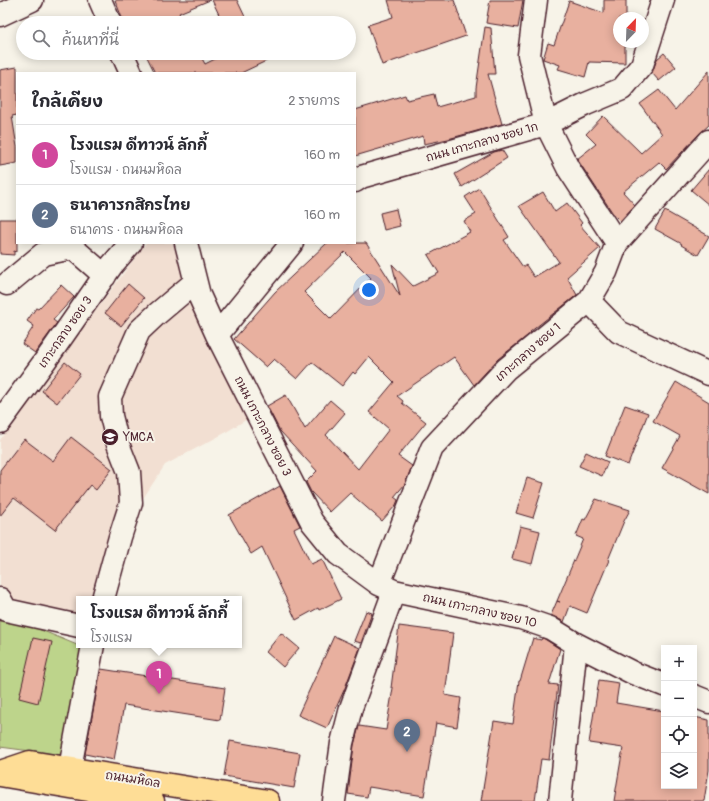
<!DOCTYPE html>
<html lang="th">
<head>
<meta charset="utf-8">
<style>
	body { margin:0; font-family:Pangolin,"Playpen Sans Thai",sans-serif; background:#f7f7f7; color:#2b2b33 }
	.controls { position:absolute; right:12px; bottom:12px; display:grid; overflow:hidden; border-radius:0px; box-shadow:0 2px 10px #0003 }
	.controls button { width:36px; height:36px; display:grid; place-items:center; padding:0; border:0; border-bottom:1px solid #e1e1e2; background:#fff; color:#2b2b33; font:20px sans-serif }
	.compass { position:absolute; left:613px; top:12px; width:36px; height:36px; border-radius:50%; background:#fff; box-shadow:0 2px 10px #0003; rotate:23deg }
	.you { position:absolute; left:369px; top:290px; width:14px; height:14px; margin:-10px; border:3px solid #fff; border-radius:50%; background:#1a73e8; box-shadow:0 0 0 6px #1a73e833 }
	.badge { display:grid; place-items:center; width:26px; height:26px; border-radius:50%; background:#4a1f2b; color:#fff; font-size:13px; font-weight:700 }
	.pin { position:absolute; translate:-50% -33px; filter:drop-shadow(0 1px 2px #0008) }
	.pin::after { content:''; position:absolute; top:21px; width:14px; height:12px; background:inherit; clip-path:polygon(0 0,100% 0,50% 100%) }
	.popup { position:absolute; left:76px; top:596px; width:166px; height:52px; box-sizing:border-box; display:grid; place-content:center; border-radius:0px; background:#fff; filter:drop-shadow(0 1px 3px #0005); font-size:13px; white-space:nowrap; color:#7c7c81 }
	.popup b { font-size:15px; color:#2b2b33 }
	.popup::after { content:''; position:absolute; left:50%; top:100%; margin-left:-8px; border:8px solid transparent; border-top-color:#fff }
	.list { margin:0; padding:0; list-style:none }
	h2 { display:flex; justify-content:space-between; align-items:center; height:52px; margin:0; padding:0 16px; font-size:17px }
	h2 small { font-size:13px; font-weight:400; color:#7c7c81 }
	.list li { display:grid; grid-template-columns:26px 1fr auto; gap:12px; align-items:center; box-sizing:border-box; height:60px; padding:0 16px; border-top:1px solid #e1e1e2 }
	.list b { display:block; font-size:15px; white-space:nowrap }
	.list p { margin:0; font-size:13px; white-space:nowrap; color:#7c7c81 }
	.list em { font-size:13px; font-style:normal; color:#7c7c81 }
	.icon { flex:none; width:22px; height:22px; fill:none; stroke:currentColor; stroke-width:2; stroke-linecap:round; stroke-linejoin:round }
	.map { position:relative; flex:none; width:709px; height:801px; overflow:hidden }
	.search { position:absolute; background:#fff; box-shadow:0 2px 10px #0003; left:16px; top:16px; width:340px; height:44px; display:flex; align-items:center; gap:10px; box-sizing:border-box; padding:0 14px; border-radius:22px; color:#7c7c81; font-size:15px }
	.panel { position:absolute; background:#fff; box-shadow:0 2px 10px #0003; left:16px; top:72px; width:340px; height:172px; border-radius:0px }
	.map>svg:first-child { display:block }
</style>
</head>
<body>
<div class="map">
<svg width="709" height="801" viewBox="0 0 709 801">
	<rect width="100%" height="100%" fill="#f7f3e8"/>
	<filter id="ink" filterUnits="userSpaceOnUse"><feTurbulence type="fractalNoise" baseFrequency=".025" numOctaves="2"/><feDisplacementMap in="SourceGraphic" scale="8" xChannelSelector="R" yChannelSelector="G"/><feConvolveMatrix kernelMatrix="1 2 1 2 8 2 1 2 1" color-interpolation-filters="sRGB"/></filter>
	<g filter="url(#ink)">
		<!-- built -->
		<path fill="#f2dfd2" d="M146,243H173L181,265L249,418L223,434L165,465L136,509L113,599H79V635L0,609V440Z"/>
		<!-- green -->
		<path fill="#bdd48b" stroke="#847a5b" d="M0,613L89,650L69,756L0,747Z"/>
		<!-- building -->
		<path fill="#e8b09f" stroke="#4a1f2b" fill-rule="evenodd" d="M115,0H210L179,13L184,23H124Z
			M212,0H237L248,23H223Z
			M388,0H454L466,36L382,65L368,25L393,17Z
			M490,0H523L518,28L486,23Z
			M604,0H626V18H619V42H625V63L589,62L585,77L558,69L560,65L543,59L548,43L554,45L569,1L604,13Z
			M485,27L491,28L495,74H488L502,124L448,139L424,144L423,136L355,156V110L405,95L407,100L434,94L437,107L476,96V88Z
			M145,53H199L205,64L227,53H283L241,73H155Z
			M664,53L676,67L659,81L652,73L657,59Z
			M17,67V115L12,116L17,147V163L0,166V70Z
			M709,71V125L700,133L666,169L659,162L623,192L635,205L620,221L614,215L577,159L596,144L586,134L603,116L641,153L662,134L640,104L659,90L675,110Z
			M502,150L507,158L462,187L455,174L494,152Z
			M709,169V205L691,190Z
			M479,188L509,237L504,240L523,267L526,265L534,277L559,262L519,206L543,192L555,212L567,203L582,223L580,225L600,248L567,277L577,295L530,332L531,333L498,359L474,385L454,357L397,396L403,401L402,403L426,422L398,456L412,466L405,484L394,497L398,500L396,505L382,521L350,493L330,512L311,492L306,482L317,471L280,431L267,406L286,395L305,429L330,400L345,413L326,435L358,469L389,429L369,412L394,382L369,357L355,374L353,372L342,386L312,362L297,379L274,359L266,367L234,339L275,292L327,243H366L400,296L392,264L413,286L439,273L428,255L470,232L464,221L476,214L465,197ZM345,252L371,278L331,319L304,292Z
			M396,209L400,226L384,230L380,213Z
			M665,211L709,236L698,255L681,245L682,244L655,229Z
			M0,219H17V252L14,251V255L0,254Z
			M128,284L144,298L121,326L105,313Z
			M61,285L74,297L53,320L57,323L35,353L22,344L34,326L27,321L36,308L38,309Z
			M65,362L80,374L57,403L42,391Z
			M676,382L709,402V494L662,468L680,436L653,421Z
			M625,405L648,413L628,465L605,456Z
			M71,437L112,469L96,490L90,485L55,530L14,498L0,516V470L24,439L53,461Z
			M586,452L608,462L602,476L579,466Z
			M527,478L544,483L533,518L516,513Z
			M280,486L300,526L294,529L311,564L322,559L341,599L319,610L318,608L296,620L262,547L251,554L229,515Z
			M596,499L630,510L624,521L608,560H609L587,613L570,606L564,622L551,615L557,601L560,602L557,601L583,539L576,536L583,519L585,520Z
			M520,526L540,531L532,564L512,559Z
			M366,611L372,613L361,643L354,641Z
			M399,626L453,633L445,695L461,698L457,727L436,723L424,796L369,787L367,797L348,794L354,745L359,726L386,730L393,688H391Z
			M281,633L299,648L283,667L266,652Z
			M334,636L360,648L345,688L327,728L298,715Z
			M33,638L52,642L38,703L19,698Z
			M533,638L541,640L542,638L545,639L560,649L549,684L558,685L549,760L541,759L535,801H481L494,721L513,724L519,681H520Z
			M101,669L225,688L220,720L124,705L114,760L85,754Z
			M599,680L619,683L616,703L664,711V786H694V717L709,720V770L704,801H614L623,748L589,743Z
			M230,741L300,753L294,788L224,776Z"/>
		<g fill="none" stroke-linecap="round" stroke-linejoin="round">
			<defs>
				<path id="minor" d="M100,0L110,23
					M536,0L529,55L546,124L568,168L617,243
					M0,15L32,0
					M122,53L131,73
					M355,181L361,177L546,124L586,104L622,89L642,65L663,0
					M186,243L199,295L217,335L312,522L338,554L379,584L394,591L521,618L550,628L576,644L633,673L664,685
					M7,284L43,254L73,248L105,276
					M589,301L619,332L709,374
					M217,335L292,243
					M0,422L50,354L112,265L131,243
					M379,584L432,448L506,369L589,301L606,272L617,243L709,141
					M0,599L6,610L79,626
					M103,599L120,537L131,503L129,472L118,444L111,416L110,397L139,331L157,314L195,282
					M694,696L709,702
					M70,768L93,645
					M334,801L342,743L351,708L394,591
					M560,801L576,644"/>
				<path id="major" d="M0,772L30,762L268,801
					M0,775L153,801"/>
			</defs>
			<!-- minor casing -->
			<use href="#minor" stroke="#4a1f2b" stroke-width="25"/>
			<!-- major casing -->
			<use href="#major" stroke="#4a1f2b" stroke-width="25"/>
			<!-- minor -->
			<use href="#minor" stroke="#f7f3e8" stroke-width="22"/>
			<!-- major -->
			<use href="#major" stroke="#fedd96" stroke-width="22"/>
		</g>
	</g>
	<!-- icons -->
	<defs>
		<symbol id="school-disc" viewBox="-11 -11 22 22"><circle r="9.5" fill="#4a1f2b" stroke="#f7f3e8"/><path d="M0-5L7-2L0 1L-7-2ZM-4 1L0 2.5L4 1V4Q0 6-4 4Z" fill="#fff"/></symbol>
	</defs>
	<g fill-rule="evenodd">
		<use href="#school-disc" x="100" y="427" width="20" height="20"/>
	</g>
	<g text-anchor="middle" stroke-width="4" stroke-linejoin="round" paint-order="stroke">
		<!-- street labels -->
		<g font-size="12" fill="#4a1f2b" stroke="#f7f3e8">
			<text transform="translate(482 142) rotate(-16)" y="4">ถนน เกาะกลาง ซอย 1ก</text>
			<text transform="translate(65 332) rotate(-55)" y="4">เกาะกลาง ซอย 3</text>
			<text transform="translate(528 352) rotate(-41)" y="4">เกาะกลาง ซอย 1</text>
			<text transform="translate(263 426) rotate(63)" y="4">ถนน เกาะกลาง ซอย 3</text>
			<text transform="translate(480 610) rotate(13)" y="4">ถนน เกาะกลาง ซอย 10</text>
			<text transform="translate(133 779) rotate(9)" y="4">ถนนมหิดล</text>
		</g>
		<!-- poi labels -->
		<g font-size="12" fill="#4a1f2b" stroke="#f7f3e8" text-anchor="start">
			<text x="123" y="441">YMCA</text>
		</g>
	</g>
</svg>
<div class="controls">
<button>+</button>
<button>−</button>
<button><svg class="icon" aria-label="locate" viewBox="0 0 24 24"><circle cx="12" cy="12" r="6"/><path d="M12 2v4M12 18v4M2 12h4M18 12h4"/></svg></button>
<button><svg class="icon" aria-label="layers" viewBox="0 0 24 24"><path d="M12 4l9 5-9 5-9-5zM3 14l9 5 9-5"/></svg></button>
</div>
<svg class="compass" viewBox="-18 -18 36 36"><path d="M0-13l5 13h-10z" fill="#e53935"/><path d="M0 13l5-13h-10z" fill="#7c7c81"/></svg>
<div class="you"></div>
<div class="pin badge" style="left:159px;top:694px;background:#d1479c">1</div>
<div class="popup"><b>โรงแรม ดีทาวน์ ลักกี้</b>โรงแรม</div>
<div class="pin badge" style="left:407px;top:752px;background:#5c6f8a">2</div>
<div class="search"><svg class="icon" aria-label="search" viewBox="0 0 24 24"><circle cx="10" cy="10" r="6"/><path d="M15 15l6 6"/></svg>ค้นหาที่นี่</div>
<section class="panel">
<h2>ใกล้เคียง<small>2 รายการ</small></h2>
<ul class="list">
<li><span class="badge" style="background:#d1479c">1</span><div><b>โรงแรม ดีทาวน์ ลักกี้</b><p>โรงแรม · ถนนมหิดล</p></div><em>160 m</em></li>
<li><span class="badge" style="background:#5c6f8a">2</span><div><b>ธนาคารกสิกรไทย</b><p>ธนาคาร · ถนนมหิดล</p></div><em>160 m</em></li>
</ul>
</section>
</div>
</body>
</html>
